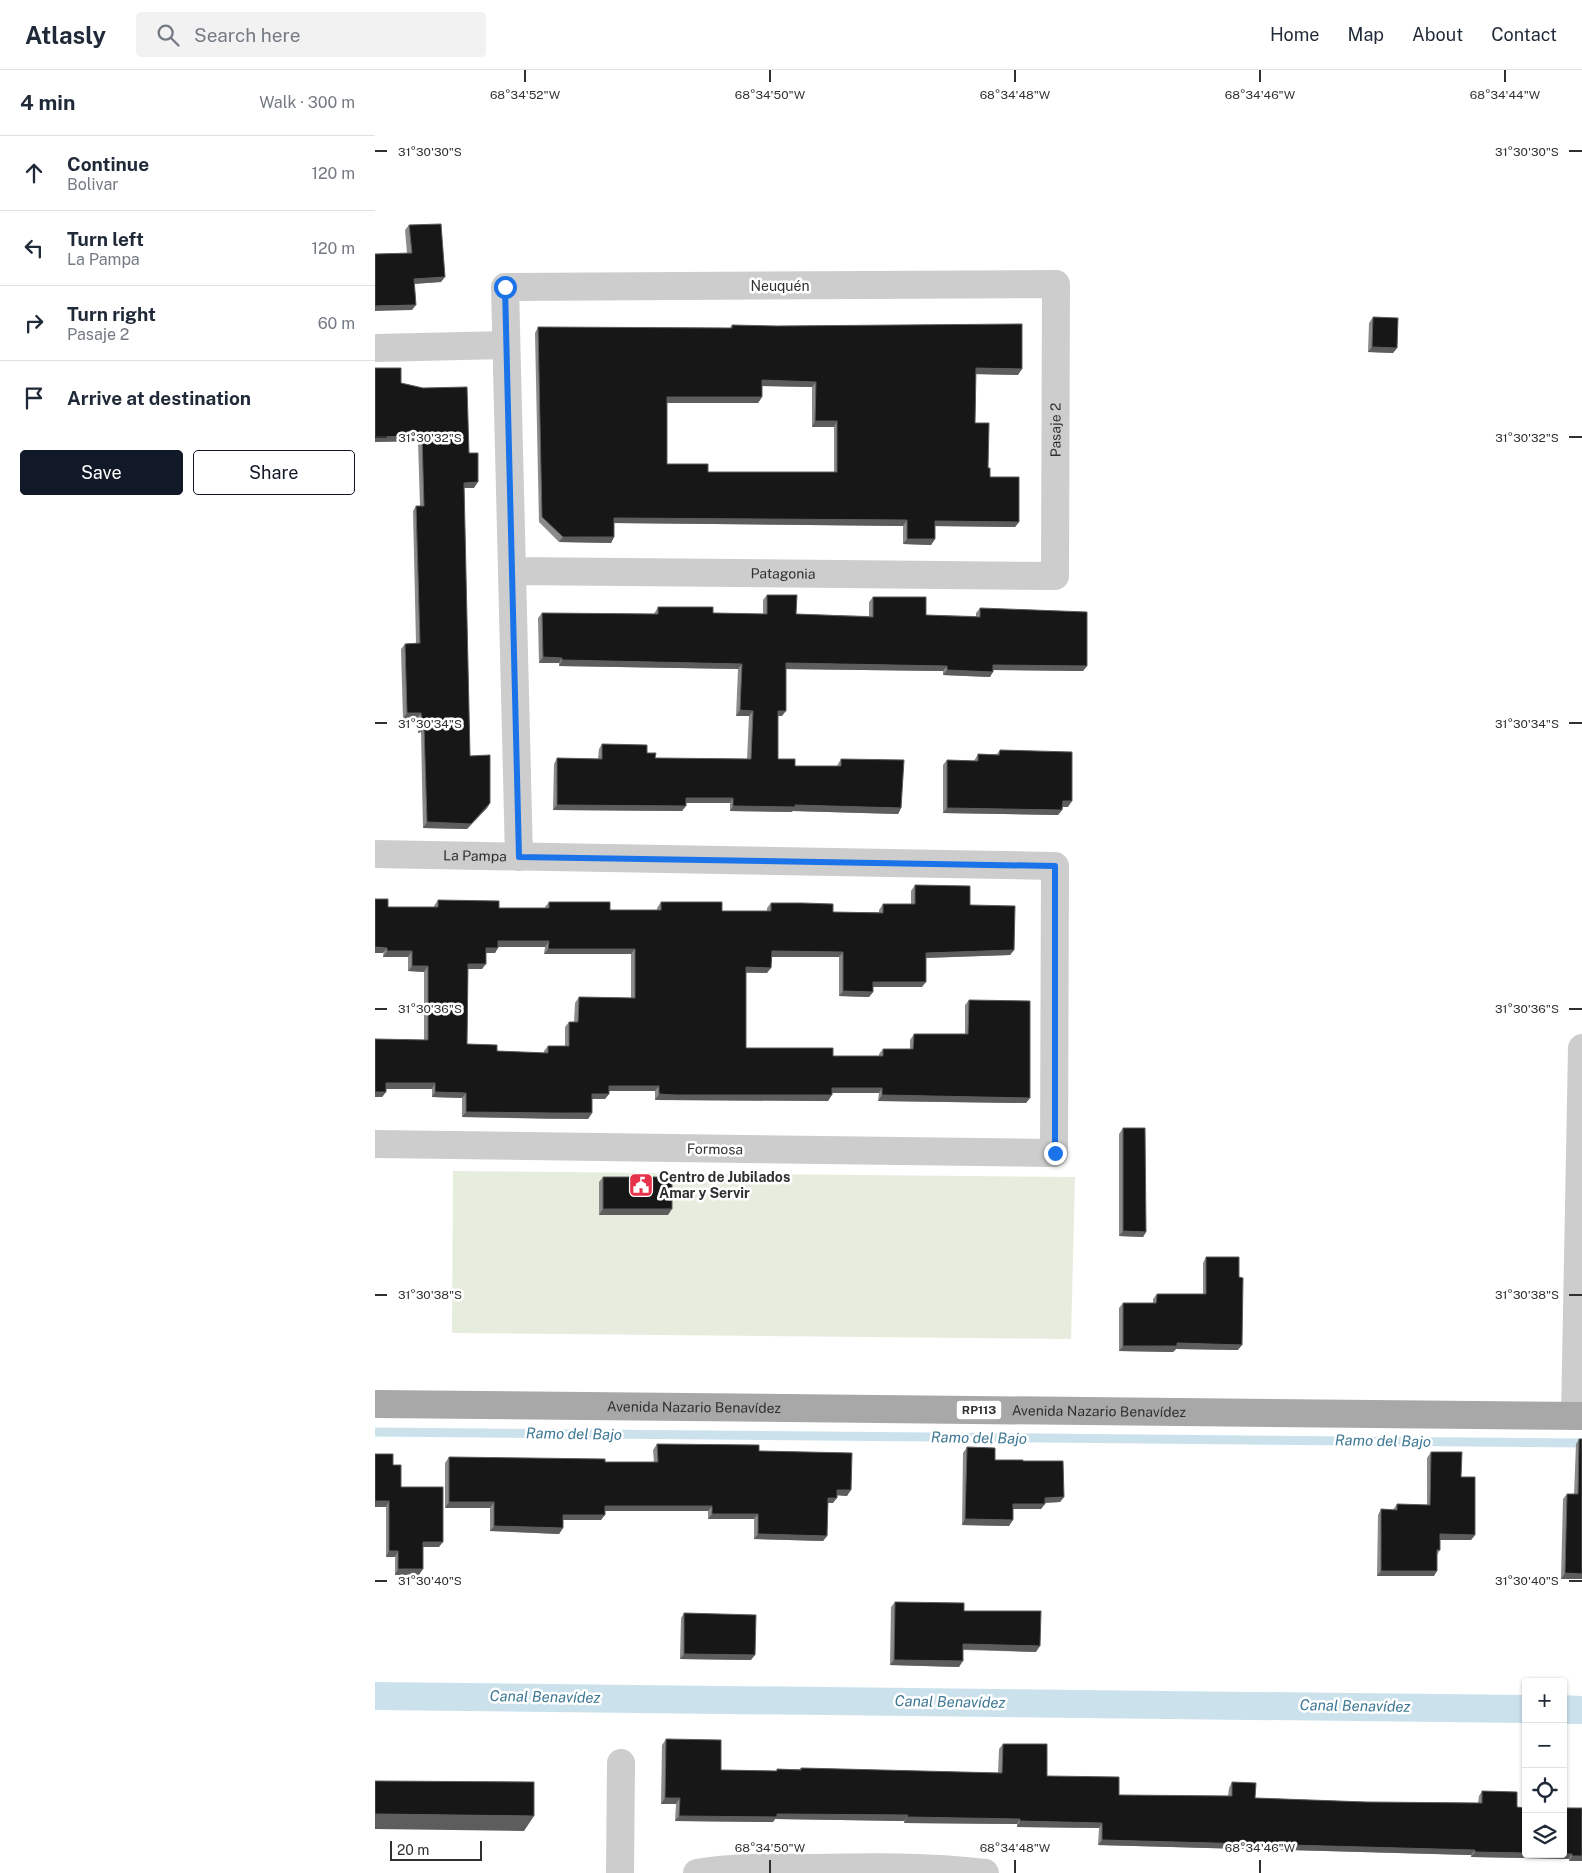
<!DOCTYPE html>
<html lang="en">
<head>
<meta charset="utf-8">
<style>
	body { margin:0; font-family:"Public Sans",sans-serif; background:#f2f2f3; color:#1f2937 }
	.controls { position:absolute; right:15px; bottom:15px; display:grid; overflow:hidden; border-radius:5px; box-shadow:0 1px 4px #0004 }
	.controls button { width:45px; height:45px; display:grid; place-items:center; padding:0; border:0; border-bottom:1px solid #e0e1e3; background:#fff; color:#1f2937; font:25px sans-serif }
	.scale { position:absolute; left:15px; bottom:12px; width:92px; box-sizing:border-box; padding-left:5px; border:2px solid #303030; border-top:0; font-size:14px; line-height:18px; white-space:nowrap; color:#303030; -webkit-text-stroke:4px #fff; paint-order:stroke }
	.stop { position:absolute; width:15px; height:15px; margin:-11px; border:4px solid #1a73e8; border-radius:50%; background:#fff }
	.stop.end { background:#1a73e8; border-color:#fff; box-shadow:0 1px 5px #0008 }
	.list { margin:0; padding:0; list-style:none }
	h2 { display:flex; justify-content:space-between; align-items:center; height:65px; margin:0; padding:0 20px; font-size:21px }
	h2 small { font-size:16px; font-weight:400; color:#747a83 }
	.list li { display:grid; grid-template-columns:32px 1fr auto; gap:15px; align-items:center; box-sizing:border-box; height:75px; padding:0 20px; border-top:1px solid #e0e1e3 }
	.list b { display:block; font-size:19px; white-space:nowrap }
	.list p { margin:0; font-size:16px; white-space:nowrap; color:#747a83 }
	.list em { font-size:16px; font-style:normal; color:#747a83 }
	.actions { display:flex; gap:10px; padding:15px 20px }
	.actions a { flex:1; padding:11px 0; border:1px solid #111827; border-radius:5px; text-align:center; font-size:18px; color:#111827 }
	.actions .main { background:#111827; color:#fff }
	.icon { flex:none; width:28px; height:28px; fill:none; stroke:currentColor; stroke-width:2; stroke-linecap:round; stroke-linejoin:round }
	.map { position:relative; flex:none; width:1207px; height:1803px; overflow:hidden }
	header { display:flex; align-items:center; gap:30px; box-sizing:border-box; height:70px; padding:0 25px; background:#fff; border-bottom:1px solid #e0e1e3 }
	header strong { font-size:24px }
	nav { display:flex; gap:28px; margin-inline-start:auto; font-size:18px }
	.search { width:350px; height:45px; background:#f2f2f3; display:flex; align-items:center; gap:12px; box-sizing:border-box; padding:0 18px; border-radius:5px; color:#747a83; font-size:19px }
	main { display:flex }
	aside { flex:1; background:#fff }
	.map>svg:first-child { display:block }
</style>
</head>
<body>
<header>
<strong>Atlasly</strong>
<div class="search"><svg class="icon" aria-label="search" viewBox="0 0 24 24"><circle cx="10" cy="10" r="6"/><path d="M15 15l6 6"/></svg>Search here</div>
<nav><a>Home</a><a>Map</a><a>About</a><a>Contact</a></nav>
</header>
<main>
<aside>
<h2>4 min<small>Walk · 300 m</small></h2>
<ul class="list">
<li><svg class="icon" aria-label="ahead" viewBox="0 0 24 24"><path d="M12 20V5M6 11l6-6 6 6"/></svg><div><b>Continue</b><p>Bolivar</p></div><em>120 m</em></li>
<li><svg class="icon" aria-label="left" viewBox="0 0 24 24"><path d="M17 20v-9H6M10 6l-5 5 5 5"/></svg><div><b>Turn left</b><p>La Pampa</p></div><em>120 m</em></li>
<li><svg class="icon" aria-label="right" viewBox="0 0 24 24"><path d="M7 20v-9h11M14 6l5 5-5 5"/></svg><div><b>Turn right</b><p>Pasaje 2</p></div><em>60 m</em></li>
<li><svg class="icon" aria-label="arrive" viewBox="0 0 24 24"><path d="M6 21V4h12l-3 4 3 4H6"/></svg><div><b>Arrive at destination</b></div></li>
</ul>
<div class="actions"><a class="main">Save</a><a>Share</a></div>
</aside>
<div class="map">
<svg width="1207" height="1803" viewBox="0 0 1207 1803">
	<rect width="100%" height="100%" fill="#fff"/>
	<!-- green -->
	<path fill="#e7edde" d="M78,1101L700,1107L696,1269L77,1263Z"/>
	<!-- water -->
	<path fill="#cbe2ed" d="M0,1612L1151,1625V1653L0,1640Z
		M1188,1625L1207,1626V1654H1188Z"/>
	<g fill="none" stroke-linecap="round" stroke-linejoin="round">
		<!-- stream -->
		<path stroke="#cbe2ed" stroke-width="9" d="M0,1362L1207,1373"/>
		<!-- minor -->
		<g stroke="#cdcdcd" stroke-width="28">
			<path d="M0,278L131,275"/>
			<path id="s1" d="M137,501L680,506L681,214L130,217L144,787"/>
			<path id="s2" d="M0,784L680,796L679,1083L0,1074"/>
			<path d="M1200,1346L1207,978"/>
			<path d="M245,1803L246,1693"/>
			<path d="M322,1803C360,1796 399,1798 437,1798C495,1797 553,1796 610,1803"/>
		</g>
		<!-- primary -->
		<path stroke="#a8a8a8" stroke-width="28" id="s3" d="M0,1334L1207,1346"/>
	</g>
	<!-- wall -->
	<path fill="#8b8b8b" fill-rule="evenodd" d="M34,155L66,212L39,214L37,240L30,160Z
		M998,247L1022,278L1018,283L993,282L994,253Z
		M357,255L643,305L601,304L600,353L615,407L644,452L640,457L560,456V469L556,475L528,474V456L239,453V467L236,473L184,472L164,452L160,263L163,257L355,258ZM387,316L437,317V357H459V402H333L292,394V333H383L387,327Z
		M0,298L26,313L94,383L99,418H89L95,686L115,733L112,738L92,759L48,758L46,662L43,663L42,648L28,649L26,579L30,574L41,573L38,441L41,436H45L43,371L0,372Z
		M392,525L421,544L494,546V532L498,527L551,545L601,546V543L605,538L712,596L708,601L618,600L615,607L568,605V601L411,599L407,646H403V689L420,696H462L463,694L466,689L526,738L523,744L418,741L416,742L355,741V733H311L307,741L178,740L179,694L182,688L223,689L224,679L227,674L272,683L280,688L372,689L374,646H361L363,599L184,596V593H164L163,548L167,543L279,544L283,537L338,543L388,544V530Z
		M625,680L693,737H687V740L683,745L568,743V695L572,690L599,691L603,684H622Z
		M540,815L595,835L639,880L635,885L551,888L547,917H498V922L494,927L464,926V887H397L392,903H371V978L458,986H504V984L508,979H535V970L539,964H590V935L594,930L655,1028L651,1033L503,1031L504,1023H457L453,1031L296,1030H280V1021H234V1024L230,1029H217V1043L213,1049H174L87,1047V1028L57,1027V1019H11V1022L7,1027H0V969L49,970V902L33,901V887H8L13,837H59V836L63,830L124,838H170V837L174,832L235,840H282V838L286,832L347,841H392V838L396,833L458,842H504V840L508,834H536V821ZM123,877H170L169,884H256V928L204,927L200,933L199,952H194L190,957V976H173L169,981V983L122,981L92,974L93,899H107L111,883H120Z
		M748,1058L771,1162L768,1167L744,1166V1064Z
		M228,1107L293,1145H224V1112Z
		M831,1187L863,1280L801,1279L798,1282L744,1281V1238L748,1233H778V1229L782,1224H828V1193Z
		M1204,1369L1207,1509H1186L1188,1429L1192,1424H1199L1201,1374Z
		M282,1374L384,1381L472,1426L462,1425L458,1433H453L452,1466L448,1471L379,1469V1449H333V1441H230L226,1450H188V1458L184,1464L115,1461V1438H70V1393L74,1387L230,1392H279L278,1380Z
		M592,1377L620,1390L648,1391L689,1427L685,1432L670,1433L666,1439H638L634,1456L587,1455L588,1383Z
		M1056,1382L1086,1407L1100,1465L1096,1470H1065V1480L1062,1485L1059,1506H1002L1003,1445L1006,1439L1018,1440L1022,1434L1052,1435V1388Z
		M18,1395L26,1417L64,1477H48L44,1505H20V1487H11V1437H0Z
		M520,1532L589,1541L661,1582L588,1580L584,1597L515,1595L516,1537Z
		M309,1543L376,1590L305,1589L306,1548Z
		M291,1669L346,1700L401,1701L402,1699H425L426,1698L623,1703L624,1679L628,1674L672,1706L744,1725L853,1726L854,1718L857,1712L880,1728L991,1732L1103,1733L1104,1726L1107,1721L1142,1737L1207,1738V1791H1194V1789L1096,1787V1785L723,1775L724,1758L642,1757V1754L529,1753V1751L400,1749L398,1752L300,1751L301,1734H286L287,1675Z"/>
	<!-- shaded-wall -->
	<path fill="#5d5d5d" d="M70,207L66,212L35,214L39,209Z
		M41,235L37,240L0,241V236Z
		M997,277L1022,278L1018,283L993,282Z
		M601,298L647,299L643,305L597,304Z
		M387,310L441,312L437,317L383,316Z
		M292,327H387L383,333H288Z
		M440,351H462L459,357H437Z
		M47,366L43,371L0,372V367Z
		M103,412L99,418H85L89,413Z
		M239,448L532,450L528,456L236,453Z
		M560,451L644,452L640,457L556,456Z
		M188,467H239L236,473L184,472Z
		M532,469H560L556,475L528,474Z
		M168,587L187,588L184,593H164Z
		M187,590L367,594L363,599L184,596Z
		M411,593L572,596L568,601L407,599Z
		M618,595L712,596L708,601L615,600Z
		M572,600L618,602L615,607L568,605Z
		M365,640L378,641L374,646H361Z
		M403,641H411L407,646H400Z
		M32,643H46L42,648L28,649Z
		M47,657H49L46,662L43,663Z
		M311,728H358L355,733H307Z
		M688,731H697L693,737H684Z
		M115,733L112,738L92,759L48,758L52,752Z
		M182,735L311,736L307,741L178,740Z
		M420,735L526,738L523,744L418,741L416,742L355,741L358,736Z
		M572,738L687,740L683,745L568,743Z
		M123,871H174L170,877H120Z
		M0,877L12,878L8,883H0Z
		M111,878H123L120,883H107Z
		M173,879H260L256,884H169Z
		M639,880L635,885L547,888L551,883Z
		M12,881H37L33,887H8Z
		M397,881L468,882L464,887H393Z
		M93,894H111L107,899H89Z
		M37,896H53L49,902L33,901Z
		M371,897L396,898L392,903L368,902Z
		M498,912H551L547,917H494Z
		M468,921L498,922L494,927L464,926Z
		M11,1013H60L57,1019H8Z
		M234,1016H284L280,1021H230Z
		M457,1018H507L504,1023H453Z
		M0,1022H11L7,1027H0Z
		M60,1022L91,1023L87,1028L57,1027Z
		M217,1024H234L230,1029H213Z
		M284,1024L457,1025L453,1031L280,1030Z
		M507,1025L655,1028L651,1033L503,1031Z
		M91,1042L217,1043L213,1049L87,1047Z
		M228,1139H297L293,1145H224Z
		M748,1161L771,1162L768,1167L744,1166Z
		M802,1273L867,1275L863,1280L801,1279L798,1282L744,1281L748,1276Z
		M462,1420H476L472,1426L458,1425Z
		M689,1427L685,1432L666,1433L670,1428Z
		M453,1428H462L458,1433H449Z
		M0,1431H14L11,1437H0Z
		M74,1432H119L115,1438H70Z
		M638,1434H670L666,1439H634Z
		M230,1436H337L333,1441H226Z
		M337,1444H383L379,1449H333Z
		M188,1445H230L226,1450H184Z
		M590,1449L638,1450L634,1456L587,1455Z
		M119,1456L188,1458L184,1464L115,1461Z
		M383,1464L452,1466L448,1471L379,1469Z
		M1065,1464L1100,1465L1096,1470H1062Z
		M48,1472H68L64,1477H44Z
		M14,1481H23L20,1487H11Z
		M23,1499H48L44,1505H20Z
		M1006,1501H1062L1059,1506H1002Z
		M1190,1503L1207,1504V1509H1186Z
		M588,1574L665,1576L661,1582L585,1579Z
		M309,1584L380,1585L376,1590L305,1589Z
		M519,1590L588,1591L584,1597L515,1595Z
		M290,1728H305L301,1734H286Z
		M0,1744L159,1746L149,1761L0,1759Z
		M402,1744L533,1745L529,1751L400,1749L398,1752L300,1751L304,1746Z
		M532,1747L645,1749L642,1754L529,1753Z
		M645,1751L727,1753L724,1758L642,1757Z
		M727,1770L1100,1780L1096,1785L723,1775Z
		M1100,1782L1151,1783V1784H1197L1194,1789L1096,1787Z
		M1197,1786H1207V1791H1194Z"/>
	<!-- building -->
	<path fill="#171717" stroke="#5d5d5d" fill-rule="evenodd" d="M66,154L70,207L39,209L41,235L0,236V184L37,183L34,155Z
		M998,247L1023,248L1022,278L997,277Z
		M647,254V299L601,298L600,353H614L613,398H615V407H644V452L560,451V469H532V450L239,448V467H188L167,447L163,257L357,258V255L402,256ZM387,310L441,312L440,351H462V402H333V394H292V327H387Z
		M0,298H26V313L48,318L92,317L94,383H103V412L89,413L95,686L115,685V733L96,754L52,752L49,657H47L46,643H32L30,574L45,573L41,436H49L47,366L0,367Z
		M392,525H422L421,544L498,547V527H551V545L605,547V538L712,542V596L618,595V602L572,600V596L411,593V641H403V689H420V696H466V689L529,690L526,738L420,735V737L358,736V728H311V736L182,735V688L227,689V674L272,675V683H281L280,688L376,689L378,641L365,640L367,594L187,590V588L168,587L167,543L283,544V537H338V543L392,544Z
		M625,680L697,682V731H688L687,740L572,738V690L603,691V684L624,685Z
		M540,815L595,816V835L640,836L639,880L551,883V912H498V922L468,921V882L397,881L396,898L371,897V978H458V986H508V979H538L539,964H593L594,930L655,931V1028L507,1025V1018H457V1025H300L284,1024V1016H234V1024H217V1043H178L91,1042V1023L60,1022V1013H11V1022H0V969L53,970V896H37V881H12V878L0,877V829H13V837H63V830L124,831V838H174V832H235V840H286V832H347V841H396V833H427L458,834V842L508,843V834H540ZM123,871H174L173,879H260V928L204,927L203,952H194V976H173V983L122,981V975L92,974L93,894H111V878H123Z
		M748,1058H770L771,1162L748,1161Z
		M228,1107H297V1139H228Z
		M831,1187H864V1207L868,1208L867,1275L802,1273V1276H748V1233H781L782,1224H831Z
		M1204,1369H1207V1504L1190,1503L1192,1424H1203Z
		M282,1374L384,1375V1381L477,1383L476,1420H462V1428H453L452,1466L383,1464V1444H337V1436H230V1445H188V1458L119,1456V1432H74V1387L230,1389V1392H283Z
		M592,1377L620,1378V1390H648V1391H688L689,1427L670,1428V1434H638V1450L590,1449Z
		M1056,1382H1087L1086,1407H1100V1465L1065,1464V1480H1062V1501H1006V1439L1022,1440V1434L1055,1435Z
		M0,1384H18V1395H26V1417H68V1472H48V1499H23V1481H14V1431H0Z
		M520,1532L589,1533V1541H666L665,1576L588,1574V1591L519,1590Z
		M309,1543L381,1545L380,1585L309,1584Z
		M291,1669L346,1670V1700L402,1701V1699L426,1700V1698L627,1703L628,1674H672V1706L744,1707V1725L857,1726V1712L881,1713L880,1728L991,1732L1107,1733V1721L1142,1722V1737L1151,1738V1783L1100,1782V1780L727,1770V1753L645,1751V1749L532,1747L533,1745L402,1744V1747L304,1746L305,1728H290Z
		M0,1711L159,1712V1746L0,1744Z
		M1188,1738H1207V1786H1197V1784H1188Z"/>
	<g fill="none" stroke-linecap="round" stroke-linejoin="round">
		<!-- route -->
		<path stroke="#1a73e8" stroke-width="6" d="M130,217L144,787L680,796V1083"/>
	</g>
	<!-- ticks -->
	<path fill="none" stroke="#303030" stroke-width="2" d="M150,0V12M395,0V12M640,0V12M885,0V12M1130,0V12M0,81H12M1194,81H1207M0,367H12M1194,367H1207M0,653H12M1194,653H1207M0,939H12M1194,939H1207M0,1225H12M1194,1225H1207M0,1511H12M1194,1511H1207M395,1790V1803M640,1790V1803M885,1790V1803"/>
	<!-- icons -->
	<defs>
		<symbol id="civic-square" viewBox="-11 -11 22 22"><rect x="-9" y="-9" width="18" height="18" rx="4" fill="#e7324b" stroke="#fff"/><path d="M-.6-6.5H3V-4.5H.6V-3L4-1V1h2V6H-6V1h2V-1L-.6-3ZM-1.2 2.5V6h2.4V2.5Z" fill="#fff"/></symbol>
	</defs>
	<g fill-rule="evenodd">
		<use href="#civic-square" x="252" y="1101" width="28" height="28"/>
	</g>
	<g text-anchor="middle" stroke-width="5" stroke-linejoin="round" paint-order="stroke">
		<!-- shield labels -->
		<rect fill="#fff" stroke="#6e6e6e" stroke-width="1" x="581.5" y="1330.5" width="45" height="19" rx="4"/>
		<g font-size="12" font-weight="bold" fill="#303030">
			<text x="604" y="1344">RP113</text>
		</g>
		<!-- street labels -->
		<g font-size="14" fill="#303030" stroke="#fff">
			<text x="405" y="221">Neuquén</text>
			<text dy="5" stroke="none"><textPath href="#s1" startOffset="689">Pasaje 2</textPath></text>
			<text dy="5" stroke="none"><textPath href="#s1" startOffset="271">Patagonia</textPath></text>
			<text dy="5" stroke="none"><textPath href="#s2" startOffset="100">La Pampa</textPath></text>
			<text transform="translate(340 1079) rotate(1)" y="5">Formosa</text>
			<text dy="5" stroke="none"><textPath href="#s3" startOffset="319">Avenida Nazario Benavídez</textPath></text>
			<text dy="5" stroke="none"><textPath href="#s3" startOffset="724">Avenida Nazario Benavídez</textPath></text>
		</g>
		<!-- poi labels -->
		<g font-size="14" font-weight="bold" fill="#303030" stroke="#fff" text-anchor="start">
			<text x="284" y="1112">Centro de Jubilados<tspan x="284" dy="16">Amar y Servir</tspan></text>
		</g>
		<!-- water labels -->
		<g font-size="15" font-style="italic" fill="#3d7894" stroke="#fff">
			<text transform="translate(199 1364) rotate(1)" y="5">Ramo del Bajo</text>
			<text transform="translate(604 1368) rotate(1)" y="5">Ramo del Bajo</text>
			<text transform="translate(1008 1371) rotate(1)" y="5">Ramo del Bajo</text>
			<text transform="translate(170 1627) rotate(1)" y="5">Canal Benavídez</text>
			<text transform="translate(575 1632) rotate(1)" y="5">Canal Benavídez</text>
			<text transform="translate(980 1636) rotate(1)" y="5">Canal Benavídez</text>
		</g>
	</g>
	<g font-size="12" text-anchor="middle" fill="#303030" stroke="#fff" stroke-width="5" stroke-linejoin="round" paint-order="stroke">
		<text x="150" y="29">68°34'52"W</text>
		<text x="395" y="29">68°34'50"W</text>
		<text x="640" y="29">68°34'48"W</text>
		<text x="885" y="29">68°34'46"W</text>
		<text x="1130" y="29">68°34'44"W</text>
		<text x="55" y="86">31°30'30"S</text>
		<text x="1152" y="86">31°30'30"S</text>
		<text x="55" y="372">31°30'32"S</text>
		<text x="1152" y="372">31°30'32"S</text>
		<text x="55" y="658">31°30'34"S</text>
		<text x="1152" y="658">31°30'34"S</text>
		<text x="55" y="943">31°30'36"S</text>
		<text x="1152" y="943">31°30'36"S</text>
		<text x="55" y="1229">31°30'38"S</text>
		<text x="1152" y="1229">31°30'38"S</text>
		<text x="55" y="1515">31°30'40"S</text>
		<text x="1152" y="1515">31°30'40"S</text>
		<text x="395" y="1782">68°34'50"W</text>
		<text x="640" y="1782">68°34'48"W</text>
		<text x="885" y="1782">68°34'46"W</text>
	</g>
</svg>
<div class="controls">
<button>+</button>
<button>−</button>
<button><svg class="icon" aria-label="locate" viewBox="0 0 24 24"><circle cx="12" cy="12" r="6"/><path d="M12 2v4M12 18v4M2 12h4M18 12h4"/></svg></button>
<button><svg class="icon" aria-label="layers" viewBox="0 0 24 24"><path d="M12 4l9 5-9 5-9-5zM3 14l9 5 9-5"/></svg></button>
</div>
<div class="scale">20 m</div>
<div class="stop" style="left:130px;top:217px"></div>
<div class="stop end" style="left:680px;top:1083px"></div>
</div>
</main>
</body>
</html>
